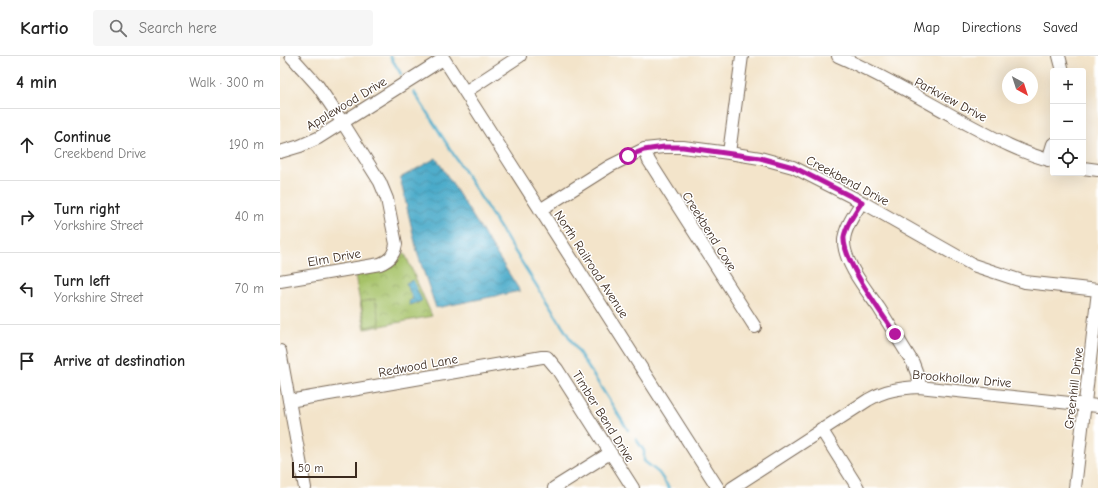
<!DOCTYPE html>
<html lang="en">
<head>
<meta charset="utf-8">
<style>
	body { margin:0; font-family:"Comic Neue",sans-serif; background:#f6f6f6; color:#222 }
	.controls { position:absolute; right:12px; top:12px; display:grid; overflow:hidden; border-radius:4px; box-shadow:0 4px 16px #0002 }
	.controls button { width:36px; height:36px; display:grid; place-items:center; padding:0; border:0; border-bottom:1px solid #e0e0e0; background:#fff; color:#222; font:20px sans-serif }
	.compass { position:absolute; left:722px; top:12px; width:36px; height:36px; border-radius:50%; background:#fff; box-shadow:0 4px 16px #0002; rotate:141deg }
	.scale { position:absolute; left:12px; bottom:10px; width:65px; box-sizing:border-box; padding-left:4px; border:2px solid #3b2a1e; border-top:0; font-size:11px; line-height:14px; white-space:nowrap; color:#3b2a1e; -webkit-text-stroke:3px #fff; paint-order:stroke }
	.stop { position:absolute; width:12px; height:12px; margin:-9px; border:3px solid #b5179e; border-radius:50%; background:#fff }
	.stop.end { background:#b5179e; border-color:#fff; box-shadow:0 1px 4px #0008 }
	.list { margin:0; padding:0; list-style:none }
	h2 { display:flex; justify-content:space-between; align-items:center; height:52px; margin:0; padding:0 16px; font-size:17px }
	h2 small { font-size:13px; font-weight:400; color:#767676 }
	.list li { display:grid; grid-template-columns:26px 1fr auto; gap:12px; align-items:center; box-sizing:border-box; height:72px; padding:0 16px; border-top:1px solid #e0e0e0 }
	.list b { display:block; font-size:15px; white-space:nowrap }
	.list p { margin:0; font-size:13px; white-space:nowrap; color:#767676 }
	.list em { font-size:13px; font-style:normal; color:#767676 }
	.icon { flex:none; width:22px; height:22px; fill:none; stroke:currentColor; stroke-width:2; stroke-linecap:round; stroke-linejoin:round }
	.map { position:relative; flex:none; width:818px; height:432px; overflow:hidden }
	header { display:flex; align-items:center; gap:24px; box-sizing:border-box; height:56px; padding:0 20px; background:#fff; border-bottom:1px solid #e0e0e0 }
	header strong { font-size:19px }
	nav { display:flex; gap:22px; margin-inline-start:auto; font-size:14px }
	.search { width:280px; height:36px; background:#f6f6f6; display:flex; align-items:center; gap:10px; box-sizing:border-box; padding:0 14px; border-radius:4px; color:#767676; font-size:15px }
	main { display:flex }
	aside { flex:1; background:#fff }
	.map>svg:first-child { display:block }
</style>
</head>
<body>
<header>
<strong>Kartio</strong>
<div class="search"><svg class="icon" aria-label="search" viewBox="0 0 24 24"><circle cx="10" cy="10" r="6"/><path d="M15 15l6 6"/></svg>Search here</div>
<nav><a>Map</a><a>Directions</a><a>Saved</a></nav>
</header>
<main>
<aside>
<h2>4 min<small>Walk · 300 m</small></h2>
<ul class="list">
<li><svg class="icon" aria-label="ahead" viewBox="0 0 24 24"><path d="M12 20V5M6 11l6-6 6 6"/></svg><div><b>Continue</b><p>Creekbend Drive</p></div><em>190 m</em></li>
<li><svg class="icon" aria-label="right" viewBox="0 0 24 24"><path d="M7 20v-9h11M14 6l5 5-5 5"/></svg><div><b>Turn right</b><p>Yorkshire Street</p></div><em>40 m</em></li>
<li><svg class="icon" aria-label="left" viewBox="0 0 24 24"><path d="M17 20v-9H6M10 6l-5 5 5 5"/></svg><div><b>Turn left</b><p>Yorkshire Street</p></div><em>70 m</em></li>
<li><svg class="icon" aria-label="arrive" viewBox="0 0 24 24"><path d="M6 21V4h12l-3 4 3 4H6"/></svg><div><b>Arrive at destination</b></div></li>
</ul>
</aside>
<div class="map">
<svg width="818" height="432" viewBox="0 0 818 432">
	<defs>
		<pattern id="park-crowns" width="20" height="18" patternUnits="userSpaceOnUse"><rect width="20" height="18" fill="#a6c268"/><path d="M2 6a3 3 0 1 1 6 0M12 15a3 3 0 1 1 6 0" fill="none" stroke="#889e55"/></pattern>
		<pattern id="water-waves" width="16" height="10" patternUnits="userSpaceOnUse"><rect width="16" height="10" fill="#4aaac9"/><path d="M0 5q4-4 8 0t8 0" fill="none" stroke="#3f8ba3"/></pattern>
	</defs>
	<rect width="100%" height="100%" fill="#fff"/>
	<filter id="ink" filterUnits="userSpaceOnUse"><feTurbulence type="fractalNoise" baseFrequency=".025" numOctaves="2"/><feDisplacementMap in="SourceGraphic" scale="8" xChannelSelector="R" yChannelSelector="G"/><feConvolveMatrix kernelMatrix="1 2 1 2 8 2 1 2 1" color-interpolation-filters="sRGB"/></filter>
	<filter id="wash" filterUnits="userSpaceOnUse"><feTurbulence type="fractalNoise" baseFrequency=".012" numOctaves="4" result="noise"/><feDisplacementMap in="SourceGraphic" scale="16" xChannelSelector="R" yChannelSelector="G"/><feGaussianBlur stdDeviation="0.9" result="paint"/><feColorMatrix in="noise" values="0 0 0 0 0 0 0 0 0 0 0 0 0 0 0 0 0 1.4 0 .05"/><feComposite in="paint" operator="in"/></filter>
	<g filter="url(#wash)">
		<rect width="100%" height="100%" fill="#f3e4ca"/>
		<!-- park -->
		<path fill="url(#park-crowns)" stroke="#707643" d="M122,198H125L152,260L85,273L75,219C93,215 113,216 122,198Z"/>
		<!-- garden -->
		<path fill="#a6c268" stroke="#707643" d="M95,243L100,268L86,271L81,246Z"/>
		<!-- water -->
		<path fill="url(#water-waves)" stroke="#426a74" d="M156,102L240,235L156,252L138,199L120,122Z
			M133,224L142,245L130,249L129,245L133,243L126,227Z"/>
		<g fill="none" stroke-linecap="round" stroke-linejoin="round">
			<!-- stream -->
			<path stroke="#4aaac9" stroke-width="2.5" d="M110,0L121,18
				M134,36L348,374
				M356,383L364,395V405L379,417L389,432"/>
		</g>
	</g>
	<g filter="url(#ink)">
		<g fill="none" stroke-linecap="round" stroke-linejoin="round">
			<defs>
				<path id="minor" d="M162,0L438,432
					M558,0C600,18 640,42 680,64C710,80 740,97 773,105
					M779,0L783,15
					M185,36L240,0
					M364,93L369,105L475,271
					M0,96L20,90L38,82L163,3
					M449,97L462,0
					M768,104L773,88
					M803,112L818,114
					M582,146C575,157 565,171 564,184C563,206 587,235 599,252C610,270 622,289 633,307L639,323V331
					M260,154L330,110L364,93L384,91H403L449,97L480,102L513,111L582,146L693,209L745,226L818,234
					M0,225L100,208C110,204 114,199 116,188L107,143L100,126L63,67L38,30L11,0
					M0,295L25,432
					M9,345L262,301H267L277,313L353,432
					M541,373L578,432
					M274,432L330,397
					M452,432L588,344C605,334 620,332 639,331L818,350
					M795,432L818,235"/>
			</defs>
			<!-- minor casing -->
			<use href="#minor" stroke="#7b6b5a" stroke-width="14"/>
			<!-- minor -->
			<use href="#minor" stroke="#fff" stroke-width="12"/>
		</g>
	</g>
	<g fill="none" stroke-linecap="round" stroke-linejoin="round" filter="url(#ink)">
		<!-- route -->
		<path stroke="#b5179e" stroke-width="5" d="M348,100L364,94L384,91H403L480,102L513,111L582,146C575,156 566,169 564,181C562,204 602,257 615,278"/>
	</g>
	<g text-anchor="middle" stroke-width="3" stroke-linejoin="round" paint-order="stroke">
		<!-- street labels -->
		<g font-size="13" fill="#3b2a1e" stroke="#fff">
			<text transform="translate(671 43) rotate(28)" y="5">Parkview Drive</text>
			<text transform="translate(66 47) rotate(-31)" y="5">Applewood Drive</text>
			<text transform="translate(568 124) rotate(28)" y="5">Creekbend Drive</text>
			<text transform="translate(430 175) rotate(58)" y="5">Creekbend Cove</text>
			<text transform="translate(54 201) rotate(-10)" y="5">Elm Drive</text>
			<text transform="translate(312 208) rotate(57)" y="5">North Railroad Avenue</text>
			<text transform="translate(138 309) rotate(-10)" y="5">Redwood Lane</text>
			<text transform="translate(682 322) rotate(5)" y="5">Brookhollow Drive</text>
			<text transform="translate(793 332) rotate(-83)" y="5">Greenhill Drive</text>
			<text transform="translate(324 360) rotate(58)" y="5">Timber Bend Drive</text>
		</g>
	</g>
</svg>
<div class="controls">
<button>+</button>
<button>−</button>
<button><svg class="icon" aria-label="locate" viewBox="0 0 24 24"><circle cx="12" cy="12" r="6"/><path d="M12 2v4M12 18v4M2 12h4M18 12h4"/></svg></button>
</div>
<svg class="compass" viewBox="-18 -18 36 36"><path d="M0-13l5 13h-10z" fill="#e53935"/><path d="M0 13l5-13h-10z" fill="#767676"/></svg>
<div class="scale">50 m</div>
<div class="stop" style="left:348px;top:100px"></div>
<div class="stop end" style="left:615px;top:278px"></div>
</div>
</main>
</body>
</html>
